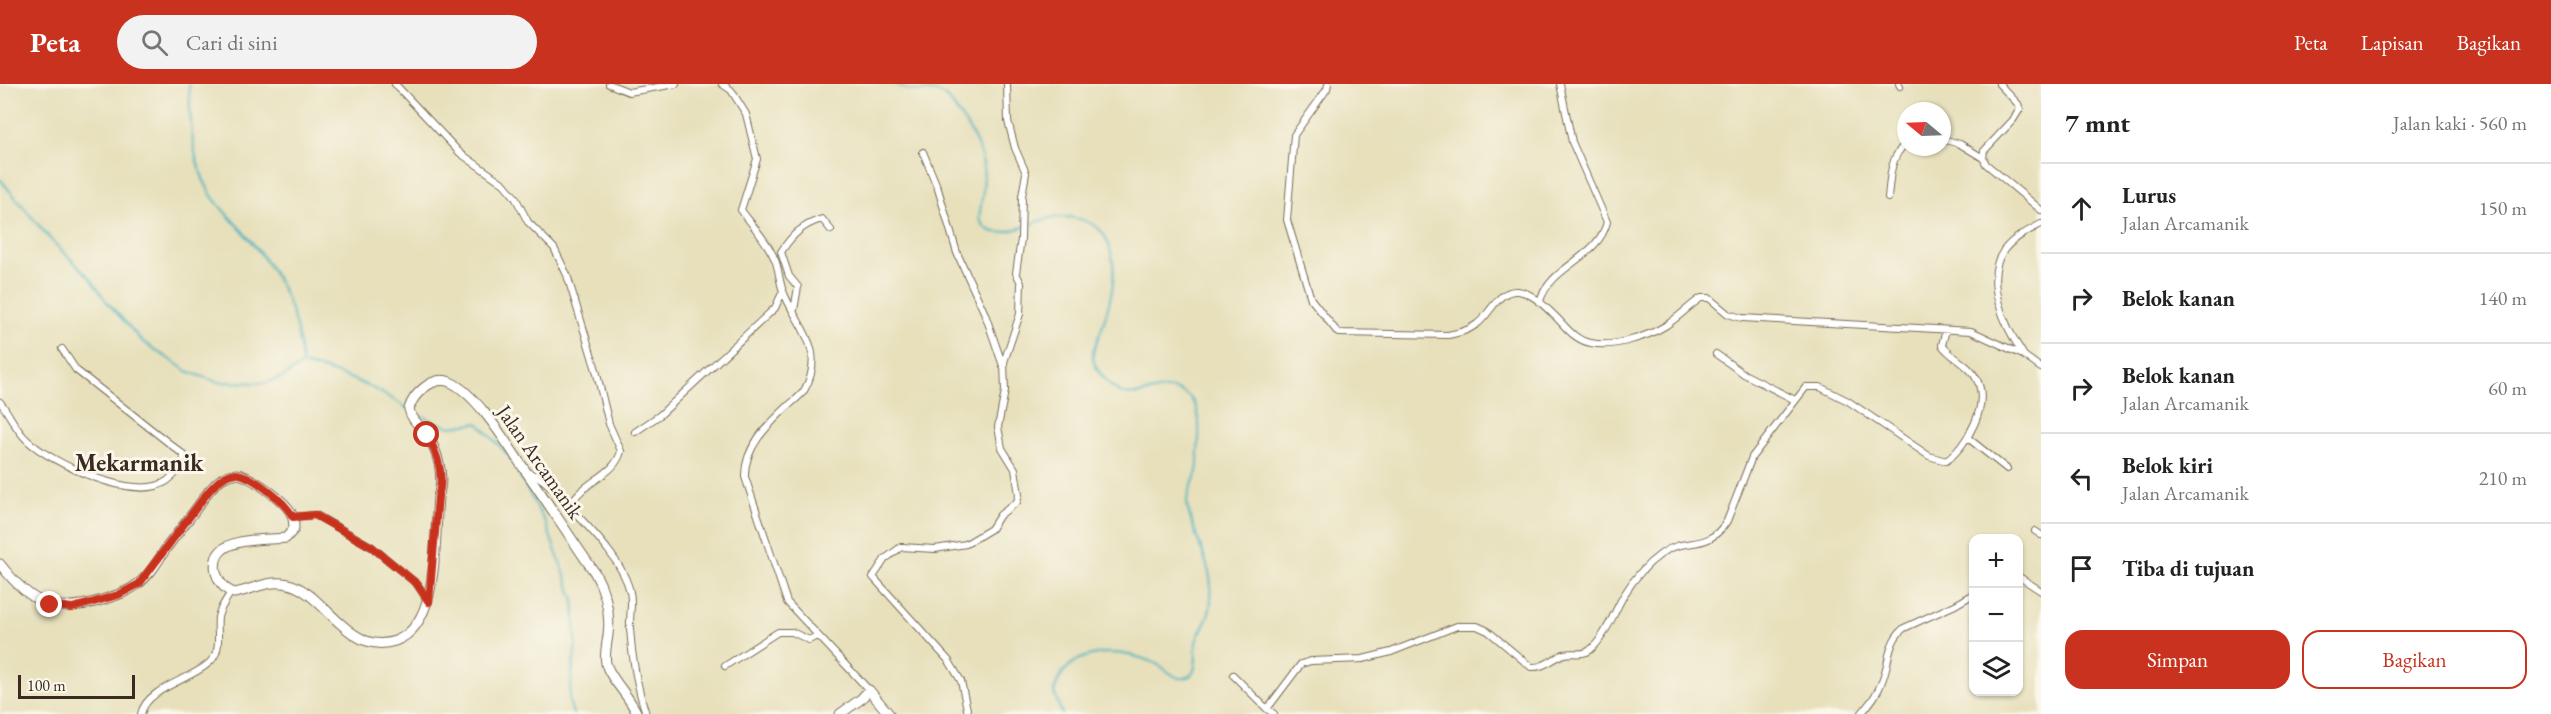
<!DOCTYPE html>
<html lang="id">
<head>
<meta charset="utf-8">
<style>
	body { margin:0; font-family:"EB Garamond",serif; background:#f2f2f2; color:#222 }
	.controls { position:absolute; right:18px; bottom:18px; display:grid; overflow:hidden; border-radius:12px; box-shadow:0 2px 4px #0004 }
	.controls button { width:54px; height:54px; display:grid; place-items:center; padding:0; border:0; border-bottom:2px solid #e0e0e0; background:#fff; color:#222; font:30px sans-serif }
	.compass { position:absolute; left:1897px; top:18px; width:54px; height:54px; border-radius:50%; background:#fff; box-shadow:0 2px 4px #0004; rotate:289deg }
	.scale { position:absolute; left:18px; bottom:15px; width:117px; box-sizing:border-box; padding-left:6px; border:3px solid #3b2a1e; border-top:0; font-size:16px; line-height:21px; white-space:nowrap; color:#3b2a1e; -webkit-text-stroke:4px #fbf7ec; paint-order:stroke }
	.stop { position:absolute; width:18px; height:18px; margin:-14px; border:4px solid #c8321e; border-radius:50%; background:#fff }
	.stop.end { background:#c8321e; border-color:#fff; box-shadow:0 2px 6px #0008 }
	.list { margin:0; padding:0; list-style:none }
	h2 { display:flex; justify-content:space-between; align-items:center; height:78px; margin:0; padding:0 24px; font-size:26px }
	h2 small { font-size:20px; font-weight:400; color:#767676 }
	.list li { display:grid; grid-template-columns:39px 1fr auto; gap:18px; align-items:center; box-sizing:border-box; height:90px; padding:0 24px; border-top:2px solid #e0e0e0 }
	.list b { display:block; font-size:22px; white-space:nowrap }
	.list p { margin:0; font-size:20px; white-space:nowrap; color:#767676 }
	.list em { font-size:20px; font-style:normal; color:#767676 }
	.actions { display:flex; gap:12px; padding:18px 24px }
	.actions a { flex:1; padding:14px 0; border:2px solid #c8321e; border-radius:18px; text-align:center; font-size:21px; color:#c8321e }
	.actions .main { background:#c8321e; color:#fff }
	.icon { flex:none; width:33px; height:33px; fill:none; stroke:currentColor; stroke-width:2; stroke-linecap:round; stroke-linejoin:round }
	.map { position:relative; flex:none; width:2041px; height:630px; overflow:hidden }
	header { display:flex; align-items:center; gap:36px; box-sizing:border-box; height:84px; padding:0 30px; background:#c8321e; color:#fff }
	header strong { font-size:28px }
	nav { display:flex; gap:33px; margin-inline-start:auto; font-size:21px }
	.search { width:420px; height:54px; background:#f2f2f2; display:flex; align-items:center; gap:15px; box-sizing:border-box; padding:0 21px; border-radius:33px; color:#767676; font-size:22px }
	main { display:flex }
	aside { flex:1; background:#fff }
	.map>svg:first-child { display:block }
</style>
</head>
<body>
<header>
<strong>Peta</strong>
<div class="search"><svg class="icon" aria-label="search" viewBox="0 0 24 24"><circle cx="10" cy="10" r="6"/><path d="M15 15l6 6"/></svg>Cari di sini</div>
<nav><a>Peta</a><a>Lapisan</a><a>Bagikan</a></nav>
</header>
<main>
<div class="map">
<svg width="2041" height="630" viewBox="0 0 2041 630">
	<rect width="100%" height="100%" fill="#fbf7ec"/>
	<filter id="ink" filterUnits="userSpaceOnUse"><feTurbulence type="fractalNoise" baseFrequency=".0167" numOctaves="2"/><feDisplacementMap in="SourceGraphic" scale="12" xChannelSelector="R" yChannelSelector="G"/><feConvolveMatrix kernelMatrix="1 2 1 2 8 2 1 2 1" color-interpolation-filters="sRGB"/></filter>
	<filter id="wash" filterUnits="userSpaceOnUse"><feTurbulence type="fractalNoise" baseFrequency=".008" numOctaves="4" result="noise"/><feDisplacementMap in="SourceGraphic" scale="24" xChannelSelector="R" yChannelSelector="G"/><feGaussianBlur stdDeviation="1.35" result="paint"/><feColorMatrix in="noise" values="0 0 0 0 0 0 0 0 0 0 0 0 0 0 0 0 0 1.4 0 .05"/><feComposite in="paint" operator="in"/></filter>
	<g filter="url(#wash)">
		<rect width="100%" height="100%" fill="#e7e0bb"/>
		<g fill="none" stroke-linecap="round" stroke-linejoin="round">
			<!-- stream -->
			<path stroke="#42b0bf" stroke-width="2" d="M189,0C190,36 191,75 209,107C217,122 233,136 244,149C280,191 297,225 302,280
				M895,0C912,12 926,4 939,9C948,12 953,22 958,29C988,70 987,86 979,134C992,165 1029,137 1051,134C1068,131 1095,135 1104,151C1122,182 1111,216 1101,247C1098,255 1092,265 1093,273C1093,284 1110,303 1120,308C1136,316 1155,303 1173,305C1204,311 1200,344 1198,368C1198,375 1199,383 1196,390C1194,398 1188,408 1187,416C1186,433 1208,475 1210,494C1212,506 1212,523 1207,534C1204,543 1198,549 1196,559C1195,568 1198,583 1192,590C1189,593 1184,595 1179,594C1170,591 1162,581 1152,578C1117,564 1066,562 1054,608L1062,630
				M0,95L51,156L91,195L107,218L142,257L187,287L217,298L265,299L283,293L302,280C340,288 374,302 407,324
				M414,329L450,343L478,339L509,372L545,438L574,516L576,559L569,617L573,630"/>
		</g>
	</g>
	<g filter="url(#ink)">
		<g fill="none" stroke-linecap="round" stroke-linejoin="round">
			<defs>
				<path id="street" d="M395,0L460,69L504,100L515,113L528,138L554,164L567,191L596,286L609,340L621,367C617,385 598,393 585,404C578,409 573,416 568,422
					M609,0L629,8L676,0
					M722,0L731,6L746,30L757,75L741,126C752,141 768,158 775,176C779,185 779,197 783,207C796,241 827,264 805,305C802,311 794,317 789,321C768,341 744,363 745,393L787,518L869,606
					M1328,0L1327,5L1294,51L1287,136L1311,215L1338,249L1448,251C1458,249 1468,247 1477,240C1491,230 1498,205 1518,207C1534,209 1547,225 1558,235C1567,245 1577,257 1591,259C1612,264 1647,253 1665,242C1678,234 1689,222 1701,214H1709L1728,230L1742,234L1971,247L2023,271L2041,284
					M1899,0L1900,2
					M1999,0L2018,20L2020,25L2013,36L1984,67L1983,74L1986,80L2041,126
					M1942,55L1960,60L1983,74
					M923,68L938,105L957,169L985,230L1003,282
					M1888,114C1890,96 1890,71 1906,60
					M1540,217C1551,181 1598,175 1607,138L1572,58L1560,0
					M794,226L798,203L789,192L781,168C792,151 802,141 822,135L831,146
					M1716,270L1744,290L1795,316
					M2023,270C2006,244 1982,196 2004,166C2013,154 2028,147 2041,140
					M0,318C10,330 15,345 27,356C51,379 136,419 167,397C175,391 185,380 184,371L76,286L62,265
					M635,348L660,331L775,224L783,207
					M1968,354L2007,385
					M527,389C542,390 556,409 566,419C588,443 623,476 630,508C633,520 629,533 630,545C632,574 637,603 646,630
					M293,433L316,431L372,463L417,500L428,517
					M2035,447L2041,451
					M2018,492L2041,507
					M725,582L778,548H792L809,556L817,552
					M1233,591L1267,625
					M141,630C147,603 192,596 210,578C223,565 216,549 218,533C220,524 226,516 231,508
					M968,630L961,597L949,577L873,493L885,475L901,463L935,465L966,460L991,445L1000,431L1017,418L1019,411L1015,385L1002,364L998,343L1005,307L1004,278L1020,230L1021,199L1016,189L1021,155L1022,112L1026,89L1015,64L1008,37L1007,0
					M1274,630L1267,625L1301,580L1311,577L1363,575L1391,568L1457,542H1477L1488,547L1531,583C1544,584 1552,575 1564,570C1572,568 1579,571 1587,568C1603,559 1615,526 1624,511C1633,496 1647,480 1661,470C1686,451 1706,470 1727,437L1752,373L1806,303H1820L1848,317L1929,372L1946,377C1967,362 1991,320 1976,294C1969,280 1951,274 1942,261L1946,246
					M1861,630C1869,620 1878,610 1882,597C1890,578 1887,558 1904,544L1955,521L1974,510"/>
				<path id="secondary" d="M0,480C31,520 53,531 102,516C115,512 128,508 139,499C151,490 159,475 167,463C181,445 195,427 208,408C215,400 224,390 235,390C248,389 283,416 290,427C294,433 294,439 294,445L286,454C264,457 208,450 216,489C219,498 225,506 234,509C251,506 266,497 283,499C306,501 325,527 342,541C358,555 373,564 395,557C441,541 434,453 438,413C445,393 438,365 425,349C419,341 411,335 409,325C413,310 433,291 450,298C478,310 510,365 527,389C550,422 572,456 595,489C606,509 611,528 608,551C607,560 604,570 606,579C609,594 630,612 637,630
					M840,630L861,615L869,606L889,630"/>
			</defs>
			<!-- street casing -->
			<use href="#street" stroke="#776a55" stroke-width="8"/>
			<!-- secondary casing -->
			<use href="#secondary" stroke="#776a55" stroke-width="11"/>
			<!-- street -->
			<use href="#street" stroke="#fff" stroke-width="6"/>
			<!-- secondary -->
			<use href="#secondary" stroke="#fff" stroke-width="9"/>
		</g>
	</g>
	<g fill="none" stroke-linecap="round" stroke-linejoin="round" filter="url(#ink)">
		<!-- route -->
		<path stroke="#c8321e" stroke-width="8" d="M50,521L72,524L87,520L118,511L139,500L208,408C215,401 221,393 231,390C248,386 285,418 293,433L315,431L372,463L417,500L429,518L438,413C445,392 437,369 427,351"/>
	</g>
	<g text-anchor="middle" stroke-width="6" stroke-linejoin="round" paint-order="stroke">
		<!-- street labels -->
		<g font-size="21" fill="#3b2a1e" stroke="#fbf7ec">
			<text transform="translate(540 378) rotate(55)" y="7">Jalan Arcamanik</text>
		</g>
		<!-- quarter labels -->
		<g font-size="24" font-weight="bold" fill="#3b2a1e" stroke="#fbf7ec">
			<text x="139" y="387">Mekarmanik</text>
		</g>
	</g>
</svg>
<div class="controls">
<button>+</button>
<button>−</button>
<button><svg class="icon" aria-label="layers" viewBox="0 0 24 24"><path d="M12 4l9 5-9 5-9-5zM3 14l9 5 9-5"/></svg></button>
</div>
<svg class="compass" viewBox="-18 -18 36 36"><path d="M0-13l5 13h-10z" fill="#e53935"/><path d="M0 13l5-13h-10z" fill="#767676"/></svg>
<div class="scale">100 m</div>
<div class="stop" style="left:427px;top:351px"></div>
<div class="stop end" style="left:50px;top:521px"></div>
</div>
<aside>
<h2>7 mnt<small>Jalan kaki · 560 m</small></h2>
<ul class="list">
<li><svg class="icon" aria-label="ahead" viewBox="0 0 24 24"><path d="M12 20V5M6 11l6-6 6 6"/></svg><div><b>Lurus</b><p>Jalan Arcamanik</p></div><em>150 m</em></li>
<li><svg class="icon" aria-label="right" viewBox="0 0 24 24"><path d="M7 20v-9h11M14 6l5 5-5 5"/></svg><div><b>Belok kanan</b></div><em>140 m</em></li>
<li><svg class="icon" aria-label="right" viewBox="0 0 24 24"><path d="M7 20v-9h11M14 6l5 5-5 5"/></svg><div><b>Belok kanan</b><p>Jalan Arcamanik</p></div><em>60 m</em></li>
<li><svg class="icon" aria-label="left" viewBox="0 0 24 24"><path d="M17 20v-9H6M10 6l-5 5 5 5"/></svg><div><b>Belok kiri</b><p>Jalan Arcamanik</p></div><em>210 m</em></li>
<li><svg class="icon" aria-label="arrive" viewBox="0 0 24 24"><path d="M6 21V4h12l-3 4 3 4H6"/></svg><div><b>Tiba di tujuan</b></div></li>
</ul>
<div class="actions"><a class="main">Simpan</a><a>Bagikan</a></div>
</aside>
</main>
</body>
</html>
